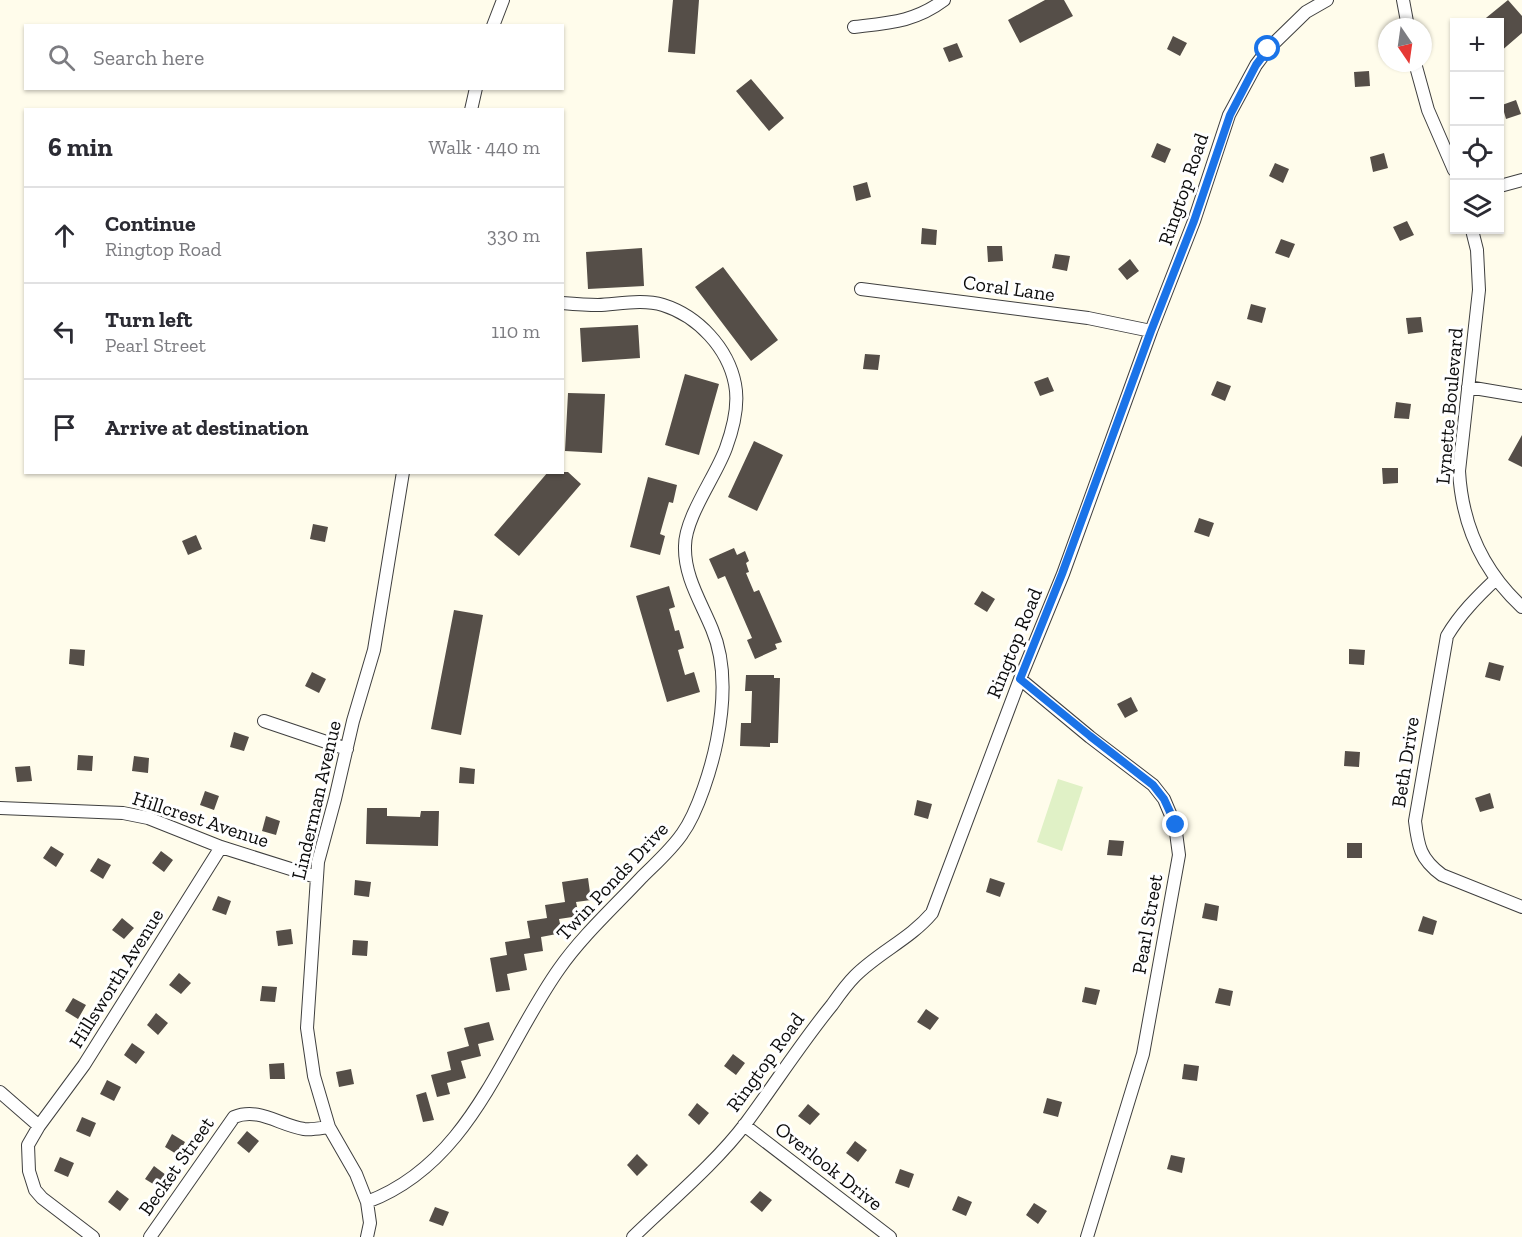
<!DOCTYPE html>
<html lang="en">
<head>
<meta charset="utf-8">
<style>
	body { margin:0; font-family:"Zilla Slab",serif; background:#f2f2f3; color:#2b2b33 }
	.controls { position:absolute; right:18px; top:18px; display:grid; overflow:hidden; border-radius:0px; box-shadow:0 2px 4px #0004 }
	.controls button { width:54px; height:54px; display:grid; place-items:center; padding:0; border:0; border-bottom:2px solid #e1e1e2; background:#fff; color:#2b2b33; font:30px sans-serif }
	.compass { position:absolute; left:1378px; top:18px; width:54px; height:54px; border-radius:50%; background:#fff; box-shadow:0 2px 4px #0004; rotate:167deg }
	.stop { position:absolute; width:18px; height:18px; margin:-14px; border:4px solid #1a73e8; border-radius:50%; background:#fff }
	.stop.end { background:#1a73e8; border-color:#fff; box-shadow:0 2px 6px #0008 }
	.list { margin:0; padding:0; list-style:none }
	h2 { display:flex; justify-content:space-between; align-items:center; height:78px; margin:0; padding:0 24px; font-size:26px }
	h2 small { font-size:20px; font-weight:400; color:#7c7c81 }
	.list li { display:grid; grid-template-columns:39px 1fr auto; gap:18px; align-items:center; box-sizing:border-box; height:96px; padding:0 24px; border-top:2px solid #e1e1e2 }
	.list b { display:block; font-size:22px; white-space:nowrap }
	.list p { margin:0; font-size:20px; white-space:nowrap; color:#7c7c81 }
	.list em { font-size:20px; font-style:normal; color:#7c7c81 }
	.icon { flex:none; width:33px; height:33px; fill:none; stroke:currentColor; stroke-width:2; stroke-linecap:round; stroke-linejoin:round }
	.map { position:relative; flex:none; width:1522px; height:1237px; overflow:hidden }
	.search { position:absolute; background:#fff; box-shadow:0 2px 4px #0004; left:24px; top:24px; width:540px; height:66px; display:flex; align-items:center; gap:15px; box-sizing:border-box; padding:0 21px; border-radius:0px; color:#7c7c81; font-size:22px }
	.panel { position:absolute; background:#fff; box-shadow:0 2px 4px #0004; left:24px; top:108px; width:540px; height:366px; border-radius:0px }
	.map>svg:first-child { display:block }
</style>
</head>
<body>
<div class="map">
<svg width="1522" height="1237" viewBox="0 0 1522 1237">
	<rect width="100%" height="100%" fill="#fffceb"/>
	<!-- pitch -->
	<path fill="#e0f1c6" d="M1058,779L1083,787L1062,851L1037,842Z"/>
	<!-- building -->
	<path fill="#554e48" d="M673,0H699L695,54L668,52Z
		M1045,0H1064L1073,16L1020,43L1008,20Z
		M1508,0L1522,16V33L1500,52V22H1481Z
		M1173,36L1187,43L1180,56L1167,49Z
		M957,43L963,57L949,62L943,48Z
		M1369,71L1370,86L1355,87L1354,72Z
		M751,79L784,118L769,131L736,91Z
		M1516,100L1521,114L1506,119L1502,105Z
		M1157,143L1171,149L1165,163L1151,157Z
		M1384,153L1388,168L1373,172L1370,157Z
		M1275,163L1289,169L1283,183L1269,176Z
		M867,182L871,197L856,201L853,186Z
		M1407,221L1414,235L1400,241L1393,227Z
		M922,228L937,230L936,245L921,244Z
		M1281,239L1295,244L1289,258L1275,253Z
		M987,246H1002L1003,261L988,262Z
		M642,248L644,286L588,289L586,252Z
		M1055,254L1070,256L1067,271L1052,268Z
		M1130,259L1139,271L1127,280L1118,269Z
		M723,267L778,340L751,361L695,287Z
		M1251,304L1266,308L1262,323L1247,319Z
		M1421,317L1423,332L1408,334L1406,318Z
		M638,325L640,358L582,362L580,328Z
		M865,354L880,355L878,370L863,369Z
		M685,374L719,384L699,455L665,445Z
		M1048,377L1054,391L1040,396L1034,382Z
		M1217,381L1231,386L1225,401L1211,395Z
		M568,393L605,394L602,453L565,451Z
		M1396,402L1411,404L1409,419L1394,418Z
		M1522,435V467L1508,460Z
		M754,441L783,455L757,511L728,497Z
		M1382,468H1398V483L1383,484Z
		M548,472H568L581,484L519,556L494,535Z
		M648,477L677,485L673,503L669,502L660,534L665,536L660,555L630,547Z
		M1199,518L1214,523L1209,537L1194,532Z
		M313,524L328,527L325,542L310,539Z
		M196,535L202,549L188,555L182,541Z
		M734,548L737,555L745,551L749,561L746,563L749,572L746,573L754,592L759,590L782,642L775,644L777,649L755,659L747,640L752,638L725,576L718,579L709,559Z
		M669,586L675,607L669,609L675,631L679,630L684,648L678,650L685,675L694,672L700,692L667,702L636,596Z
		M982,591L995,599L987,612L974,604Z
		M454,610L483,615L461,735L431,729Z
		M70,649L85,650L84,666L69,664Z
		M1349,649L1365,650L1364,665L1349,664Z
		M1489,662L1504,666L1500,681L1485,677Z
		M312,672L326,679L319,693L305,686Z
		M746,675H774V678H780L778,743H770V747L740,746L741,723H751L752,691H745Z
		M1131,697L1138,711L1125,718L1117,704Z
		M234,732L249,737L244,751L230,747Z
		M1345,751L1360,752L1359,767L1344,766Z
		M78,755L93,756L92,771L77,770Z
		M134,756L149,758L148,773L132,771Z
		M30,766L32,781L17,782L15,767Z
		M460,767L475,769L474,784L459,783Z
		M205,791L219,796L214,810L200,805Z
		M1490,793L1494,808L1480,812L1475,798Z
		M917,800L932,804L928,819L914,815Z
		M367,808H387V816L420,817L421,811H439L438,846L366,844Z
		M266,816L280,821L276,835L262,831Z
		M1109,840L1124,841L1122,856L1107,855Z
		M1347,843H1362V858H1347Z
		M51,846L64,854L56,867L43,858Z
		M161,851L173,860L164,872L152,863Z
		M98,858L111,865L103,879L90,871Z
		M588,878L591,900L576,902L579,916L559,919L562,933L541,937L543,951L524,954L527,970L507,974L510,990L496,992L490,958L507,955L505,942L530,938L527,921L547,918L545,905L565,902L562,882Z
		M990,878L1005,883L1000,897L986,892Z
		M355,880L371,882L369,897L354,895Z
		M218,896L231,901L226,915L212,910Z
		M1205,903L1219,906L1217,921L1202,918Z
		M1423,916L1437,921L1433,935L1418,931Z
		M122,918L134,928L124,939L112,930Z
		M291,929L293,944L278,946L276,931Z
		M353,940L368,941L367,956L352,955Z
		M179,973L191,983L181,994L169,985Z
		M262,986L277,987L275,1002L260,1001Z
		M1085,987L1100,990L1096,1005L1082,1002Z
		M1219,988L1233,991L1230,1006L1215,1003Z
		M73,998L86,1005L78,1019L65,1011Z
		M926,1009L939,1018L930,1030L917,1022Z
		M156,1013L168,1023L158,1035L147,1025Z
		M489,1022L494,1040L478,1044L481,1056L461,1061L466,1078L447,1083L450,1094L437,1097L431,1075L451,1070L447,1052L469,1046L464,1028Z
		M132,1043L145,1052L136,1064L124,1055Z
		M733,1054L745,1063L736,1075L724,1066Z
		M284,1063L285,1079H270L269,1064Z
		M1184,1064L1199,1066L1197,1081L1182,1079Z
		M351,1069L354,1084L339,1087L336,1072Z
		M107,1080L121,1087L114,1101L100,1094Z
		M426,1092L434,1120L423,1122L416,1095Z
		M1047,1098L1062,1102L1058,1117L1043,1113Z
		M697,1103L709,1113L699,1125L688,1115Z
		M808,1104L820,1114L810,1125L798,1116Z
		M82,1117L96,1123L90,1137L76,1131Z
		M247,1131L259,1141L249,1153L237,1143Z
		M172,1134L185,1142L178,1155L165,1147Z
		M855,1141L867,1150L858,1162L846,1153Z
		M637,1154L648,1165L637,1176L627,1165Z
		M1171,1155L1185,1158L1182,1173L1167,1169Z
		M60,1157L74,1163L68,1177L54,1171Z
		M154,1166L166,1175L158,1187L145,1179Z
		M900,1169L914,1174L909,1188L895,1183Z
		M117,1190L129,1199L120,1211L108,1202Z
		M760,1191L772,1200L762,1212L750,1202Z
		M958,1196L972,1202L966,1216L952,1210Z
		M1034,1203L1047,1211L1038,1224L1026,1215Z
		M435,1207L449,1212L443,1226L429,1221Z"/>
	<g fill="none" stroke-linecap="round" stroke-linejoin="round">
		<defs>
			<path id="street" d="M1403,0L1408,27
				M493,26L503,0
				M854,27C888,23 915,22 944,0
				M1415,63L1428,110L1454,170
				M471,110L476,88
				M1500,186L1522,180
				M1472,230L1477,250L1479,290L1459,471C1462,524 1483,571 1522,607
				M861,289L1088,318L1151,331
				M1468,387L1522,396
				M1496,579C1477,597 1460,614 1447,636L1415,821C1418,846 1420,859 1442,875L1522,907
				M1020,679L1090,737L1153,785L1164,799L1175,825L1179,855L1143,1054L1087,1237
				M264,721L347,749
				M0,808L123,813L148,818L221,847L316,877
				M0,1092L39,1126
				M744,1125L890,1237
				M367,1202C471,1163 501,1051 559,969C582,936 614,907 642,877C656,863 671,850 682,834C698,812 712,766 717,740C724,704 727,664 712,629C701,602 684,576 685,546C685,517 716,476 726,448C733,429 739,404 735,384C728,348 698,316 663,305C643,299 619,304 598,305C586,305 574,304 562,303
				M93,1237L42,1198L35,1190L29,1171L28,1145L39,1126L84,1065L221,847
				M150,1237L234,1117C259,1107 279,1125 304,1129C312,1130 321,1128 329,1127
				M367,1237L370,1223L367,1202L356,1174L329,1127L314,1076L307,1028L318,862L335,799L353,721L374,650L403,472
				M633,1237C669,1202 716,1163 746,1123C775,1084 801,1043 832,1005C839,995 846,985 855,976C879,952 910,939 932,913L1020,679L1063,574L1151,331L1194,221L1229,115L1256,65L1268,49L1306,12L1327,0"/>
		</defs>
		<!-- street casing -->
		<use href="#street" stroke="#3f3f3f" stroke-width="14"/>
		<!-- street -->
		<use href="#street" stroke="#fff" stroke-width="12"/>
	</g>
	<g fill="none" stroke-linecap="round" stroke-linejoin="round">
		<!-- route -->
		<path stroke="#1a73e8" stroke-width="8" d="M1176,825L1164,799L1153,785L1090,736L1020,679L1062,574L1151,331L1194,221L1230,115L1256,65L1268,49"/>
	</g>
	<g text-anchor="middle" stroke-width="6" stroke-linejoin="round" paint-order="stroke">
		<!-- street labels -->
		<g font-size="20" fill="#0c0c0c" stroke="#fff">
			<text transform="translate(1183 189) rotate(-71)" y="7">Ringtop Road</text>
			<text transform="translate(1009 288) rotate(8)" y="7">Coral Lane</text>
			<text transform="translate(1449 406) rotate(-85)" y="7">Lynette Boulevard</text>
			<text transform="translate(1014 643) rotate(-68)" y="7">Ringtop Road</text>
			<text transform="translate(1405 762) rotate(-81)" y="7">Beth Drive</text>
			<text transform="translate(316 800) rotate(-77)" y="7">Linderman Avenue</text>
			<text transform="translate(201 819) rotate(18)" y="7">Hillcrest Avenue</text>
			<text transform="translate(612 881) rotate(-47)" y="7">Twin Ponds Drive</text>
			<text transform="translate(1147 924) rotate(-80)" y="7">Pearl Street</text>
			<text transform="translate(116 978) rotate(-58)" y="7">Hillsworth Avenue</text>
			<text transform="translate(765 1062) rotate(-54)" y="7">Ringtop Road</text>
			<text transform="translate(176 1166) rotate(-55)" y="7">Becket Street</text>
			<text transform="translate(829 1166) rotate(38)" y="7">Overlook Drive</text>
		</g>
	</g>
</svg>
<div class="controls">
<button>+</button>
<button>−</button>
<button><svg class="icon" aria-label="locate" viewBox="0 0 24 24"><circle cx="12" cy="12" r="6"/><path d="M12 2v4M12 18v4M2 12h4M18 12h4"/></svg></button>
<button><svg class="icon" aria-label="layers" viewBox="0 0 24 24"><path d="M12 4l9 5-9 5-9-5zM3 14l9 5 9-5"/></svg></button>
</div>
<svg class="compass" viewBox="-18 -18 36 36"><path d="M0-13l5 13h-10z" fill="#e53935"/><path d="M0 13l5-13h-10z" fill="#7c7c81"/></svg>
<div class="stop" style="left:1268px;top:49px"></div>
<div class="stop end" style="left:1176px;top:825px"></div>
<div class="search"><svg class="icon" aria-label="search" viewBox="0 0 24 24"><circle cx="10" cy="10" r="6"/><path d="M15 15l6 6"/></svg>Search here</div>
<section class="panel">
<h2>6 min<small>Walk · 440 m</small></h2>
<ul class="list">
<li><svg class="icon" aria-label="ahead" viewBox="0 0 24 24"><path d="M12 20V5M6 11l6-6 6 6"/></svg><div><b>Continue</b><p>Ringtop Road</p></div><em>330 m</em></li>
<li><svg class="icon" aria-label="left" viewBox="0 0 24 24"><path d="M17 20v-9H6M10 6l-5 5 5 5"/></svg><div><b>Turn left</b><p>Pearl Street</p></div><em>110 m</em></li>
<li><svg class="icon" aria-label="arrive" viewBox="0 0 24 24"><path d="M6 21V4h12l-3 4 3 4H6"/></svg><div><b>Arrive at destination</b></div></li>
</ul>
</section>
</div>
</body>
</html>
